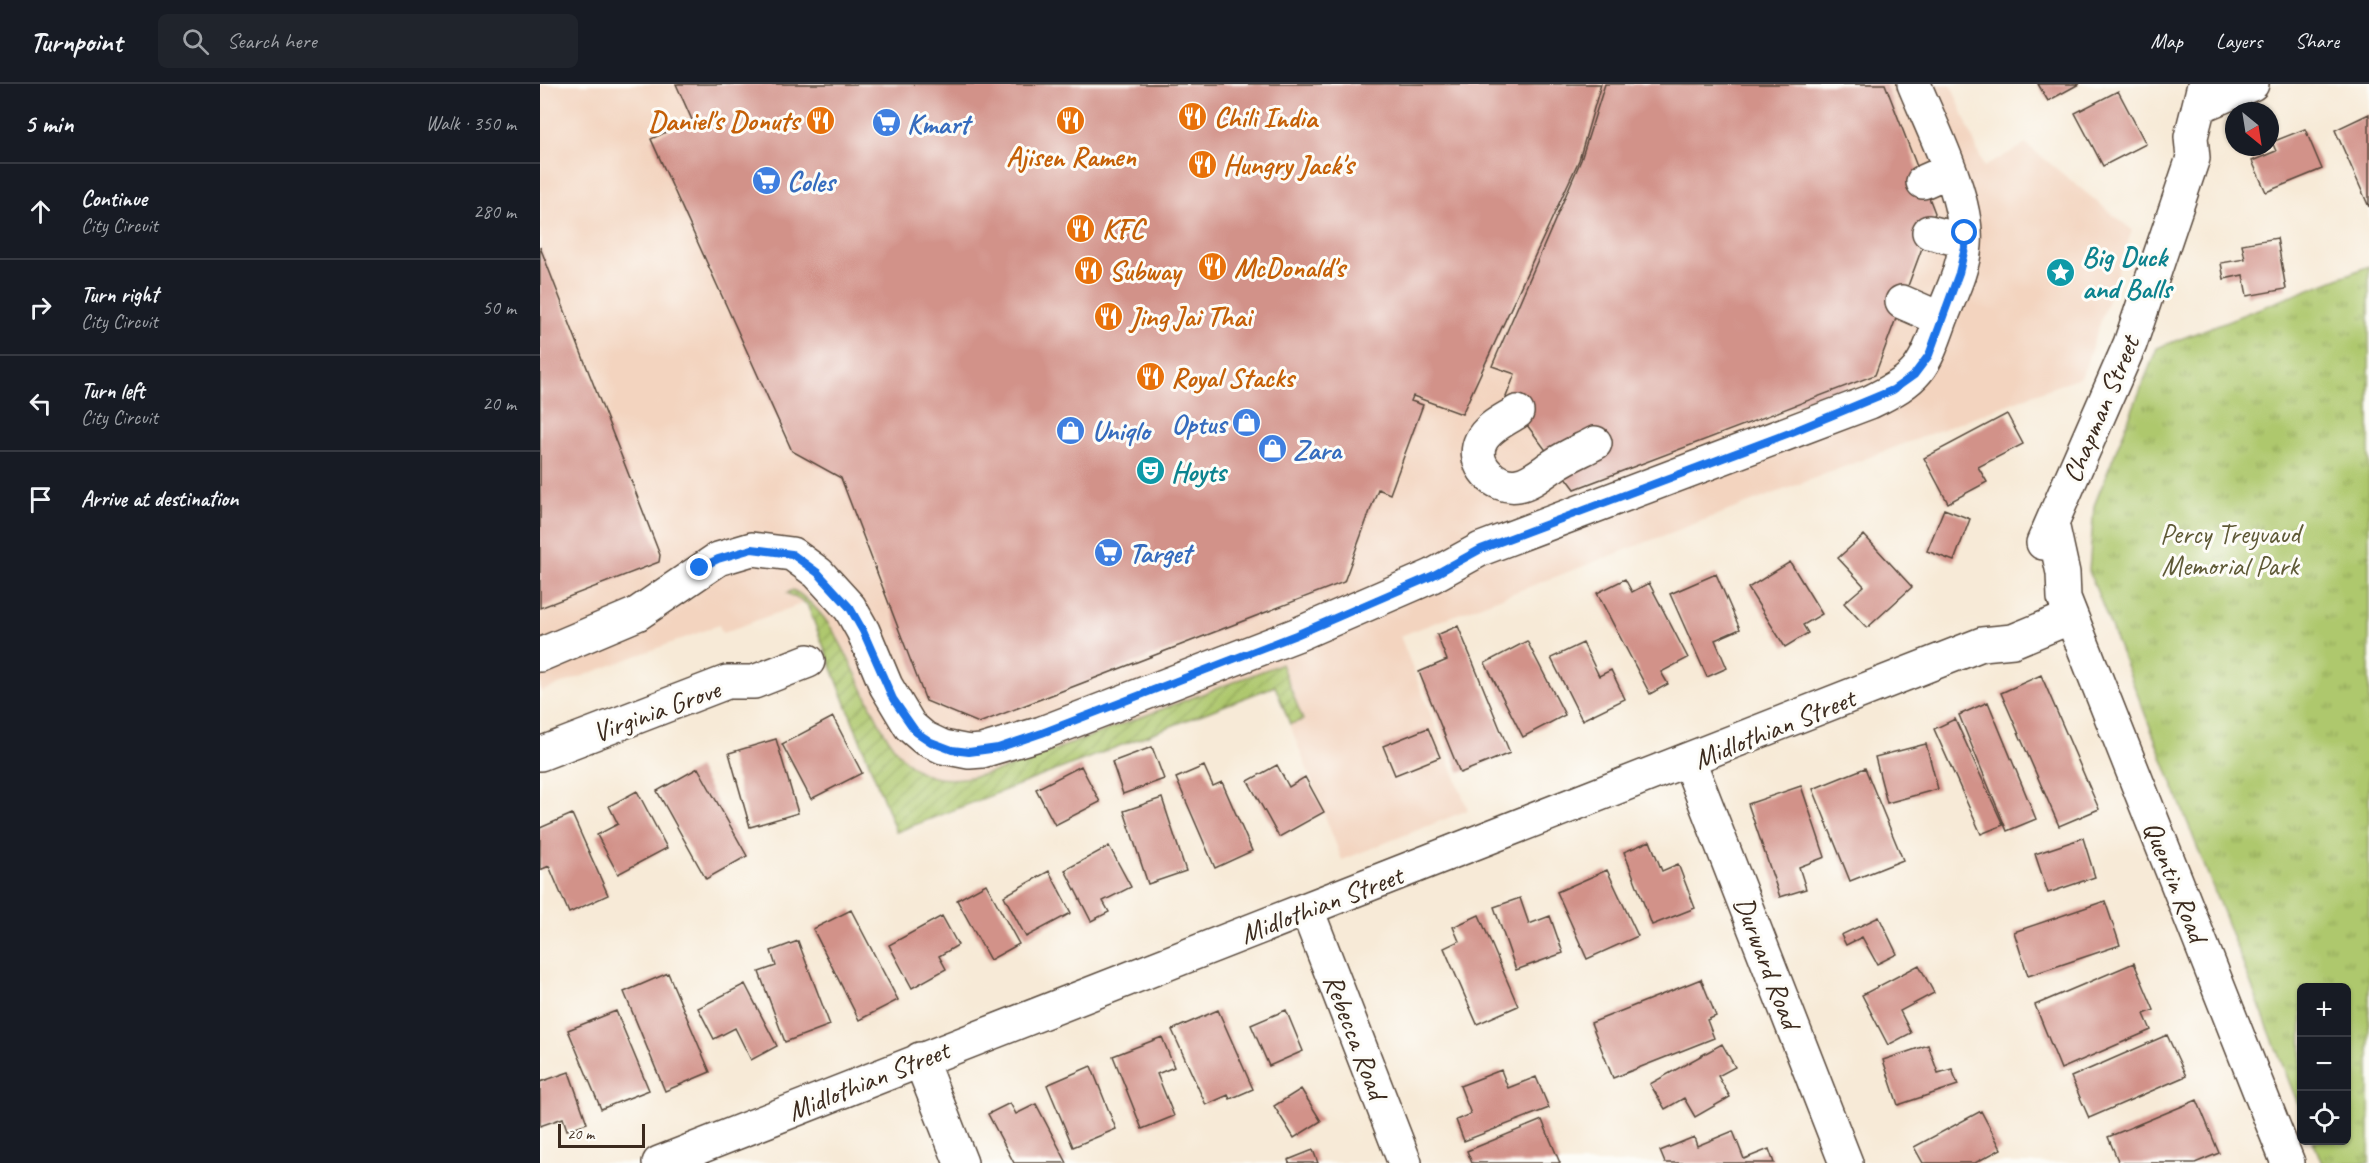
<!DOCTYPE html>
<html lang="en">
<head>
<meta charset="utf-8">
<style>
	body { margin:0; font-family:Caveat,sans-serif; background:#20242c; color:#f1f3f6 }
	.controls { position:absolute; right:18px; bottom:18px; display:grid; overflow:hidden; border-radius:9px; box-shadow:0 2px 4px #0004 }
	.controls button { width:54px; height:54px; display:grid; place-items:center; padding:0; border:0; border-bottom:2px solid #363941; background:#171b24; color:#f1f3f6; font:30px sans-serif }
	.compass { position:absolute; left:1685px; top:18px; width:54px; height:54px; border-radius:50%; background:#171b24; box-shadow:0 2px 4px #0004; rotate:150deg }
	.scale { position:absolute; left:18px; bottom:15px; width:87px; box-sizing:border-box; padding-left:6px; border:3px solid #3b2a1e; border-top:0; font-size:16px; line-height:21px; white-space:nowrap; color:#3b2a1e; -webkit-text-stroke:4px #fdfcf7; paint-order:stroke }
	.stop { position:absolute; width:18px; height:18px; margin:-14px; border:4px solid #1a73e8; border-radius:50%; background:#fff }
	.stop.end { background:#1a73e8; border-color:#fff; box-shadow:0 2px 6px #0008 }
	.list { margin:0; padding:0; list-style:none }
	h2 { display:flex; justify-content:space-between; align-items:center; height:78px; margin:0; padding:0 24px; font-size:26px }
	h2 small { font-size:20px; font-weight:400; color:#9ea1a6 }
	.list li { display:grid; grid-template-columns:39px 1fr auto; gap:18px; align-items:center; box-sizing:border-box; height:96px; padding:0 24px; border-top:2px solid #363941 }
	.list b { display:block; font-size:22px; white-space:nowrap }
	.list p { margin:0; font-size:20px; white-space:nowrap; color:#9ea1a6 }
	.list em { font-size:20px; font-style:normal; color:#9ea1a6 }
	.icon { flex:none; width:33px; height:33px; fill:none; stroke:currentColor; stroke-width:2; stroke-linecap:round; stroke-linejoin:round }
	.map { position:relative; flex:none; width:1829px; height:1079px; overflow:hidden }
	header { display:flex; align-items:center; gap:36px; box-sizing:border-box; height:84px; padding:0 30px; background:#171b24; border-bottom:2px solid #363941 }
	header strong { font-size:28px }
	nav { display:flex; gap:33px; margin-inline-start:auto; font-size:21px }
	.search { width:420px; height:54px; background:#20242c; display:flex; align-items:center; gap:15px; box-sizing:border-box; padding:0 21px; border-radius:9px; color:#9ea1a6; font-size:22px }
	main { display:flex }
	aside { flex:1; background:#171b24 }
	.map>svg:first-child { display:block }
</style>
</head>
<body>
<header>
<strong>Turnpoint</strong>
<div class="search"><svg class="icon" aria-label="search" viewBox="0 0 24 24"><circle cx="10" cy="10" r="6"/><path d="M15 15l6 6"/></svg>Search here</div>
<nav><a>Map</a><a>Layers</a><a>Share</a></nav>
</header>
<main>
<aside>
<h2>5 min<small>Walk · 350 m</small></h2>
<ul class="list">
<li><svg class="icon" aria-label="ahead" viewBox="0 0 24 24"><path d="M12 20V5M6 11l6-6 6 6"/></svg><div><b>Continue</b><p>City Circuit</p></div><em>280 m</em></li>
<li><svg class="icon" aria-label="right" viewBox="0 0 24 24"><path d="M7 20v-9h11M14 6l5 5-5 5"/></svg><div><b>Turn right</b><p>City Circuit</p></div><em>50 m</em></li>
<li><svg class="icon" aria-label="left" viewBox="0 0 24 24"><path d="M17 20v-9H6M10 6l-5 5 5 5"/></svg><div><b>Turn left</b><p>City Circuit</p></div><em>20 m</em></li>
<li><svg class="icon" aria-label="arrive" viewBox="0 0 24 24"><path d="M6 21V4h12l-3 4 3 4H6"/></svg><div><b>Arrive at destination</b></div></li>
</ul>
</aside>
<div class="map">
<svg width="1829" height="1079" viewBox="0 0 1829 1079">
	<defs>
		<pattern id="park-tufts" width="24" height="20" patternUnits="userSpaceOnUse" patternTransform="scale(1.5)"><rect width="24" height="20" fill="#aec86d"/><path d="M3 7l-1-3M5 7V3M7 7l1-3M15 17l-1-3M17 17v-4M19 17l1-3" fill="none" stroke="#8fa359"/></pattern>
		<pattern id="garden-furrows" width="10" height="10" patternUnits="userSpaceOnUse" patternTransform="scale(1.5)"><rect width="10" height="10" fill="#aec86d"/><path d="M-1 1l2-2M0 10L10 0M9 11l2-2" fill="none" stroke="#8fa359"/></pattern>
	</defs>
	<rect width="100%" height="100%" fill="#fdfcf7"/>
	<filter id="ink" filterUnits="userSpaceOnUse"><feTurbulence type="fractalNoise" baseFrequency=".0167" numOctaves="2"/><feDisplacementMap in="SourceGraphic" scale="12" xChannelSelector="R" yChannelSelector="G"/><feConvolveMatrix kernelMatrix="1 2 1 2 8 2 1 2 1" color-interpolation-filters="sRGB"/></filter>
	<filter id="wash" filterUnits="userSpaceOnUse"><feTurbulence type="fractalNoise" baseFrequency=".008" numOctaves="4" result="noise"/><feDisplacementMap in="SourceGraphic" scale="24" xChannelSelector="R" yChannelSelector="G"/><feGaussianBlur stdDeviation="1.35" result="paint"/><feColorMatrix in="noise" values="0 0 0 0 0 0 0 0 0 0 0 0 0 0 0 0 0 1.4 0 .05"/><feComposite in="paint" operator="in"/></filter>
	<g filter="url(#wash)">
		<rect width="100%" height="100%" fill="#f7ead7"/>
		<!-- built -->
		<path fill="#f3d4bf" d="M0,0H1411L1444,83L1486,60L1592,146L1542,292L860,552L928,726L802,776L735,602L356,748L267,520L264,519L182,549L179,541L0,608Z"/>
		<!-- park -->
		<path fill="url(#park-tufts)" stroke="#747946" stroke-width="1.5" d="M1829,182V1079H1782L1773,1057L1806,1056V904H1762L1761,1028L1549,487L1554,422L1617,264Z"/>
		<!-- garden -->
		<path fill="url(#garden-furrows)" stroke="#747946" stroke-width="1.5" d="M253,506C323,546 328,683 398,694C419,697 441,691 462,686L741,580L763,636L750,640L735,602L356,748L267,520L247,509Z"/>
		<g id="blocks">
			<!-- building -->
			<path fill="#d29289" d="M136,0H1061L1039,76L922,330L873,312L871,317L883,321L850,410L838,405L804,498L439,639L386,617L301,394L252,367L111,55L152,36Z
				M1065,0H1345L1395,129L1335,291L1035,405L966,313L975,290L952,282L1041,76Z
				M1498,0H1539L1508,17Z
				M1578,7L1606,60L1563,82L1535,29Z
				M1829,30V123L1795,46Z
				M1765,45L1782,85L1726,108L1712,77L1736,67L1732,58Z
				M1737,154L1746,205L1707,212L1703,191L1684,195L1681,179L1705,175L1702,160Z
				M0,163L120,471L119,478L0,524Z
				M1467,330L1483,360L1438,383L1447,398L1408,419L1384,374Z
				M1404,425L1430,435L1414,477L1387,467Z
				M1324,451L1372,503L1327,544L1304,519L1324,502L1298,474Z
				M1250,478L1282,530L1263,541L1268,549L1245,563L1208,504Z
				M1176,490L1200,545L1175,556L1187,584L1167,593L1130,510Z
				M1085,495L1092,508L1109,499L1148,574L1121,588L1128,600L1110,610L1057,509Z
				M918,542L970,669L920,689L879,588L907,576L897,551Z
				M987,557L1025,631L983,653L945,579Z
				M1043,559L1059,592L1071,586L1085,615L1042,636L1011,574Z
				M1501,591L1559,725L1519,742L1461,609Z
				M1448,618L1496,735L1467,747L1419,631Z
				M293,633L322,689L271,715L242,660Z
				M1415,635L1463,741L1441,750L1394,645Z
				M888,644L900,673L855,691L843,662Z
				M236,655L258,729L210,743L189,669Z
				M1386,660L1398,705L1347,719L1335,673Z
				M612,663L624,695L583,710L572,678Z
				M737,681L749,703L765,693L784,728L739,753L708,697Z
				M541,682L560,718L515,741L496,705Z
				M664,682L673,702L682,698L712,767L675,784L636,694Z
				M158,684L207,772L166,795L117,707Z
				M1325,684L1363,776L1310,797L1273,705Z
				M1261,702L1285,773L1259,783L1266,805L1240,813L1208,720Z
				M97,707L127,764L78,790L57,751L78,740L69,722Z
				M622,714L646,787L608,800L584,727Z
				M32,730L68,811L29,829L9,782L0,786V744Z
				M1543,754L1555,793L1508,809L1495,770Z
				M1110,757L1122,787L1138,780L1155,824L1112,841L1084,768Z
				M569,762L591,803L563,817L569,828L551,837L525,786Z
				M1067,786L1098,852L1047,875L1017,808Z
				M509,787L531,829L486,853L464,812Z
				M446,800L479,860L450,876L417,816Z
				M980,814L989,840L1010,832L1023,869L976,886L954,823Z
				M1565,817L1580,861L1488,892L1474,848Z
				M311,826L358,916L319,936L273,845Z
				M939,831L978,922L937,940L904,864L919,857L913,843Z
				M402,832L418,861L399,872L406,885L372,904L349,861Z
				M1339,833L1357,870L1337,880L1322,853L1306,861L1301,851Z
				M258,857L290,941L245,958L219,888L236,882L231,867Z
				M1594,879L1614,926L1604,930L1611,946L1521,985L1495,921Z
				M1379,881L1394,909L1360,927L1371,949L1348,961L1322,911Z
				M128,889L170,988L125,1007L84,908Z
				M1161,895L1176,932L1167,936L1174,954L1073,994L1051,939Z
				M205,900L237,962L211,976L195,944L174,955L158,924Z
				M678,926L713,1005L690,1015L688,1011L666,1021L632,946Z
				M746,926L763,967L729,982L711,941Z
				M76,927L109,1006L61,1025L28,946Z
				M1627,951L1646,992L1549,1034L1531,993Z
				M622,953L634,983L617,990L634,1032L602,1045L573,972Z
				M1182,960L1195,983L1178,992L1190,1013L1155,1033L1144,1014L1125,1025L1110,1000Z
				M1388,961L1398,989L1412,985L1418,1001L1358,1021L1343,976Z
				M551,982L576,1045L533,1063L507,1001Z
				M961,986L968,1004L996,993L1009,1024L924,1057L916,1036L931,1030L920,1002Z
				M29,988L47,1039L27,1046L23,1034L0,1042V998Z
				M761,1005L781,1037L754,1054L734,1022Z
				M1657,1016L1679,1069L1655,1079H1579L1568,1053Z
				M470,1019L476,1030L496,1020L527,1079H474L448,1030Z
				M1441,1027L1461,1065L1435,1079H1383L1374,1063Z
				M1002,1036L1020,1079H932L927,1067Z
				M1193,1047L1204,1075L1229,1065L1234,1079H1125L1120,1067L1154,1053L1157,1062Z
				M773,1066L778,1079H749L748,1076Z"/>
		</g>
	</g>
	<g filter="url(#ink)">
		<use href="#blocks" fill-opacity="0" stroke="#57473a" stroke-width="1.5"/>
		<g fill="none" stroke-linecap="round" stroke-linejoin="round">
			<defs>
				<path id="minor" d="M1660,22L1712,0
					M1383,98L1408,87
					M1389,148L1425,157
					M1362,218L1401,235
					M977,328C965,336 948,343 941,357C930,380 955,405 978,401C991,399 1003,388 1014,381C1027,372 1042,366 1055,359
					M1512,439L1523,489L1524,514L1748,1079
					M1503,459L1590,260L1653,74L1651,53L1664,1
					M0,571L97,530L178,475L212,465L252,470L278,489L310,524L323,547L346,602L370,642L384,654L403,663L429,668L442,667L502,649L756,551L892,492L941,465L1330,318C1379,294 1383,286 1401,235C1410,211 1423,187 1425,161C1429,115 1392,44 1374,0
					M0,670L187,598H214L268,577
					M1149,677L1306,1079
					M767,826L865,1079
					M380,975L421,1079
					M119,1079C559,903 1002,736 1442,560L1473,557L1531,533"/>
			</defs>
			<!-- minor casing -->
			<use href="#minor" stroke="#57473a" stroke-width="36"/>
			<!-- minor -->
			<use href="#minor" stroke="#fff" stroke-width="33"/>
		</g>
	</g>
	<g fill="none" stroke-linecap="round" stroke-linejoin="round" filter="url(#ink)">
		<!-- route -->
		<path stroke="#1a73e8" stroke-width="8" d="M160,484L178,475L212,465L252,470L278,489L310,524L323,547L353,615L376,648L391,658L412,666L429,668L458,664L502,649L756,551L892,492L941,465L1252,348L1353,306L1374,291L1389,271L1419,189L1425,164V149"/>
	</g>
	<!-- icons -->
	<defs>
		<symbol id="restaurant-disc" viewBox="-11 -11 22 22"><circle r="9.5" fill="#e8710a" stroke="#fdfcf7"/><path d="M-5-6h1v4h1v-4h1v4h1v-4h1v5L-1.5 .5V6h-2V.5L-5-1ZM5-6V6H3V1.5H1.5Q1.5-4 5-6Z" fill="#fff"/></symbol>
		<symbol id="supermarket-disc" viewBox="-11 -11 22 22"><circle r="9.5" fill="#3f7fe0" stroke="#fdfcf7"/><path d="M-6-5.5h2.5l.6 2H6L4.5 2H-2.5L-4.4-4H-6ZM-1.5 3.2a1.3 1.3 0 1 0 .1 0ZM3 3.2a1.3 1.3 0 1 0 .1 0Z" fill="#fff"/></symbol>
		<symbol id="sight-disc" viewBox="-11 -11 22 22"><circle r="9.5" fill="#0f9aa8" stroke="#fdfcf7"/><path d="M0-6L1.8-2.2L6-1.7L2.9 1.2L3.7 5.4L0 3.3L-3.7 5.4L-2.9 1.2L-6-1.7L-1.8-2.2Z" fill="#fff"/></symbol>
		<symbol id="shop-disc" viewBox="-11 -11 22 22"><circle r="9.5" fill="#3f7fe0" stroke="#fdfcf7"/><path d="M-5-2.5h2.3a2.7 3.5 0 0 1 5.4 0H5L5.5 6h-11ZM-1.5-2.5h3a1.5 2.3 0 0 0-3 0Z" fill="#fff"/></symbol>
		<symbol id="theatre-disc" viewBox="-11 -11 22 22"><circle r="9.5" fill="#0f9aa8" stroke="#fdfcf7"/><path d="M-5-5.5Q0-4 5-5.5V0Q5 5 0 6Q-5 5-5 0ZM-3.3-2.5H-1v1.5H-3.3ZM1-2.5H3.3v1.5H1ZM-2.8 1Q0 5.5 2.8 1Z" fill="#fff"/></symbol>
	</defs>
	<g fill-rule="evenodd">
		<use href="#restaurant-disc" x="636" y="16" width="33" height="33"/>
		<use href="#restaurant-disc" x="264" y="20" width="33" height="33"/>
		<use href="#restaurant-disc" x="514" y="20" width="33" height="33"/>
		<use href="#supermarket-disc" x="330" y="22" width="33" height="33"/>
		<use href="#restaurant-disc" x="646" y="64" width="33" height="33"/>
		<use href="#supermarket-disc" x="210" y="80" width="33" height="33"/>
		<use href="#restaurant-disc" x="524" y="128" width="33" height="33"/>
		<use href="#restaurant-disc" x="656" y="166" width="33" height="33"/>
		<use href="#restaurant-disc" x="532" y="170" width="33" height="33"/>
		<use href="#sight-disc" x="1504" y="172" width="33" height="33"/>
		<use href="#restaurant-disc" x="552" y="216" width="33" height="33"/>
		<use href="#restaurant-disc" x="594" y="276" width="33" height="33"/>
		<use href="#shop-disc" x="690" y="322" width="33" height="33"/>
		<use href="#shop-disc" x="514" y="330" width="33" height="33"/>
		<use href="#shop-disc" x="716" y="348" width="33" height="33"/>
		<use href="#theatre-disc" x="594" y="370" width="33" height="33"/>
		<use href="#supermarket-disc" x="552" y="452" width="33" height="33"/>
	</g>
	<g text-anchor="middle" stroke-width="6" stroke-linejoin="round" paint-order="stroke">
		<!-- food labels -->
		<g font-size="28" font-weight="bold" fill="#c56008" stroke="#fdfcf7" text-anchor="start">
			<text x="674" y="43">Chili India</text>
			<text x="259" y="46" text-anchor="end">Daniel's Donuts</text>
			<text x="531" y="82" text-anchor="middle">Ajisen Ramen</text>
			<text x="683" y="90">Hungry Jack's</text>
			<text x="562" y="154">KFC</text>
			<text x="694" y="193">McDonald's</text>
			<text x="569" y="196">Subway</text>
			<text x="590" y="242">Jing Jai Thai</text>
			<text x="631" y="303">Royal Stacks</text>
		</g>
		<!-- shop labels -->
		<g font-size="28" font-weight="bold" fill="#366cbe" stroke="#fdfcf7" text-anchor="start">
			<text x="367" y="49">Kmart</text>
			<text x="247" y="107">Coles</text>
			<text x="686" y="349" text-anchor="end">Optus</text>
			<text x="552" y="356">Uniqlo</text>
			<text x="753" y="375">Zara</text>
			<text x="589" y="478">Target</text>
		</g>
		<!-- culture labels -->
		<g font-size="28" font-weight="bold" fill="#0d838f" stroke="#fdfcf7" text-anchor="start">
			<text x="1542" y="182">Big Duck<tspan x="1542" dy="32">and Balls</tspan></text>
			<text x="631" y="397">Hoyts</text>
		</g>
		<!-- street labels -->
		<g font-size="28" fill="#3b2a1e" stroke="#fdfcf7">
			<text transform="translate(1560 325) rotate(-67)" y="10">Chapman Street</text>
			<text transform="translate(116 626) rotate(-20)" y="10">Virginia Grove</text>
			<text transform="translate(1234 644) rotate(-22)" y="10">Midlothian Street</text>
			<text transform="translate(1636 797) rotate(68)" y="10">Quentin Road</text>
			<text transform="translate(781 820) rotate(-21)" y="10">Midlothian Street</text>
			<text transform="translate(1228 878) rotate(69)" y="10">Durward Road</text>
			<text transform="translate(816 952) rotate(69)" y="10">Rebecca Road</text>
			<text transform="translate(328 996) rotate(-22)" y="10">Midlothian Street</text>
		</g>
		<!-- park labels -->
		<g font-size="28" fill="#5e5936" stroke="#fdfcf7">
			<text x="1690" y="459">Percy Treyvaud<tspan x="1690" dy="32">Memorial Park</tspan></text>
		</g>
	</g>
</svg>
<div class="controls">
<button>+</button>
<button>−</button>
<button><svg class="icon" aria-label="locate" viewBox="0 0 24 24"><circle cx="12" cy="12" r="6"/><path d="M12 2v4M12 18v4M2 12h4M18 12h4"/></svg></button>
</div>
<svg class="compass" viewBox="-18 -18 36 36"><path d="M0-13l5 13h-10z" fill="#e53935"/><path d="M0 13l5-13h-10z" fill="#9ea1a6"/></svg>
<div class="scale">20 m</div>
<div class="stop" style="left:1425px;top:149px"></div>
<div class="stop end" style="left:160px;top:484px"></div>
</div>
</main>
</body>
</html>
